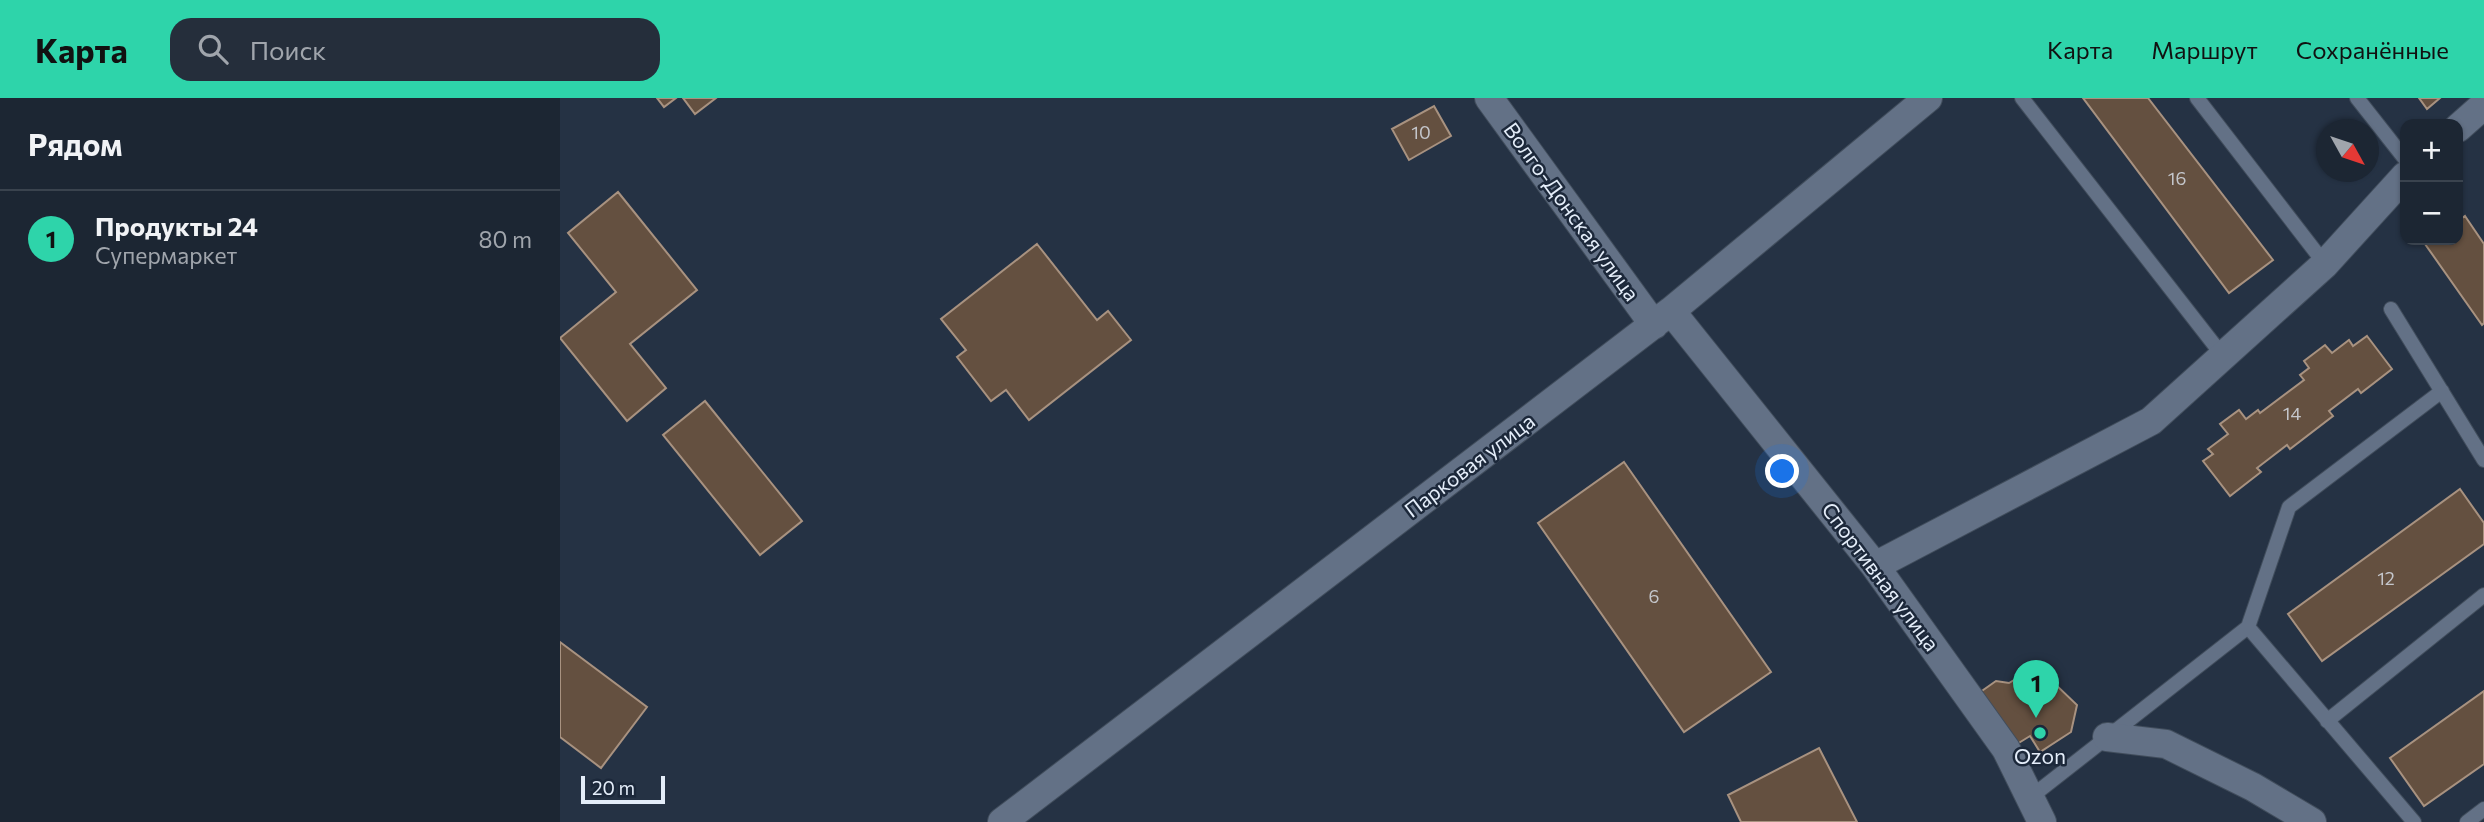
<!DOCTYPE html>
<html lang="ru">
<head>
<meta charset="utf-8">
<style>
	body { margin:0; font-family:Commissioner,sans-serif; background:#252e3b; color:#f1f3f6 }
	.controls { position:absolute; right:21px; top:21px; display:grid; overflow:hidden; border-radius:14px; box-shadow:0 2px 5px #0004 }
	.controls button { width:63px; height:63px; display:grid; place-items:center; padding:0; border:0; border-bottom:2px solid #3a434e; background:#1c2633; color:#f1f3f6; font:35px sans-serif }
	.compass { position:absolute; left:1756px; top:21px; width:63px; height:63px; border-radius:50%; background:#1c2633; box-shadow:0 2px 5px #0004; rotate:130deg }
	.scale { position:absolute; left:21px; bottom:18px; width:84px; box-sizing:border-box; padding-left:7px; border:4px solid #e4edf9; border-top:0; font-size:19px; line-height:24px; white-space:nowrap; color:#e4edf9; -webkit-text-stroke:5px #1c283a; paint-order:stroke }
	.you { position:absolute; left:1223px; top:374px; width:24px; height:24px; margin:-18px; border:5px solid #fff; border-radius:50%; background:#1a73e8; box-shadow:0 0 0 10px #1a73e833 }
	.badge { display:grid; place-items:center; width:46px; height:46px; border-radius:50%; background:#2ed4aa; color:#111; font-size:23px; font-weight:700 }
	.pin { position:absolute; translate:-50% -58px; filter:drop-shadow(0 2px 4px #0008) }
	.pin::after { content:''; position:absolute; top:37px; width:24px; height:21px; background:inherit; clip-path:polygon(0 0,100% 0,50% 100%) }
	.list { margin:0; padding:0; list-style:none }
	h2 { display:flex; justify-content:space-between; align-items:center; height:91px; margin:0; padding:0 28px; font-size:30px }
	h2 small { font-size:23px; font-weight:400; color:#a0a5ac }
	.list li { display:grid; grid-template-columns:46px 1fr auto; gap:21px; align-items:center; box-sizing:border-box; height:98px; padding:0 28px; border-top:2px solid #3a434e }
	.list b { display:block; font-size:26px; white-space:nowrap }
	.list p { margin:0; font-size:23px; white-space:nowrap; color:#a0a5ac }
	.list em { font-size:23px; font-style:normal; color:#a0a5ac }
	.icon { flex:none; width:38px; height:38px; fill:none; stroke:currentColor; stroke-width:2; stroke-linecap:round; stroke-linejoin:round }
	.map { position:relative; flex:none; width:1924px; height:724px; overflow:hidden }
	header { display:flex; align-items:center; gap:42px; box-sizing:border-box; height:98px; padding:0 35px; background:#2ed4aa; color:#111 }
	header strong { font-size:33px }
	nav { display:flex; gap:38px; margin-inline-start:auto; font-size:24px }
	.search { width:490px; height:63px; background:#252e3b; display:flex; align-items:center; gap:18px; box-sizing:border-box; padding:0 24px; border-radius:21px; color:#a0a5ac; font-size:26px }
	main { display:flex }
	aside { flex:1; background:#1c2633 }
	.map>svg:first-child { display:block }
</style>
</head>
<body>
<header>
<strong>Карта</strong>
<div class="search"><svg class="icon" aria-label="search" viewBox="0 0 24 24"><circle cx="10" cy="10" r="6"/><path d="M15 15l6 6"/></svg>Поиск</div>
<nav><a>Карта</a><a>Маршрут</a><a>Сохранённые</a></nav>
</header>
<main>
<aside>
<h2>Рядом<small></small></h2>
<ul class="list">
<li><span class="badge">1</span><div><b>Продукты 24</b><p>Супермаркет</p></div><em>80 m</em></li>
</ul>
</aside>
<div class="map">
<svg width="1924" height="724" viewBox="0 0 1924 724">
	<rect width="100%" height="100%" fill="#253244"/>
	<!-- building -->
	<path fill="#645040" stroke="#a89280" stroke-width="2" d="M97,0H116L104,9Z
		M123,0H156L135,16Z
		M1523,0H1588L1713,162L1669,195Z
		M1859,0H1880L1867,11Z
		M874,8L891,38L849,62L832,31Z
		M58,94L137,192L70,246L106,290L67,323L0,240L56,194L8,135Z
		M1905,118L1924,146V225L1922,227L1865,146L1871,142H1898V123Z
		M477,146L537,222L548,213L571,242L469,322L446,292L431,303L397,259L406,252L381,221Z
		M1807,238L1832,271L1801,295L1798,291L1769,313L1773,318L1730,351L1727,347L1697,370L1701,374L1670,398L1643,363L1653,356L1648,351L1668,336L1660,326L1679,312L1686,321L1698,312L1700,315L1744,282L1740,277L1749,270L1744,263L1765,247L1772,255L1789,242L1793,248Z
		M145,303L242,423L200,457L103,337Z
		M1064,364L1211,574L1124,634L978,425Z
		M1900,391L1924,425V446L1762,563L1728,516Z
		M0,544L87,609L41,670L0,639Z
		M1459,571L1477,573L1475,583L1484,590L1492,583L1517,607L1511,634L1480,654L1470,638L1457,646L1419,595L1436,583L1449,585L1459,579Z
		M1924,593V666L1864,708L1830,660Z
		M1259,650L1297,724H1181L1168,697Z"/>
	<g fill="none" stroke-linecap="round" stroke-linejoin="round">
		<defs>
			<path id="lane" d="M1462,0L1663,258
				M1637,0L1765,166
				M1797,0L1845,61
				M1831,211L1924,362
				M1688,529L1729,409L1882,293
				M1767,623L1924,497
				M1471,699L1688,529L1854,724
				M1907,724L1924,711"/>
			<path id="street" d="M929,0L1094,227
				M1898,30L1924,7
				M1111,213L1315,468L1446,651L1482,724
				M1315,468L1591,323L1765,166L1845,78
				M1547,639L1606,646L1693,689L1752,724
				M442,724L1111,213L1368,0"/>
		</defs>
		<!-- lane casing -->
		<use href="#lane" stroke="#414d5c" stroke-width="16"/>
		<!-- street casing -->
		<use href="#street" stroke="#414d5c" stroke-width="30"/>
		<!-- lane -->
		<use href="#lane" stroke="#637186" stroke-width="14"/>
		<!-- street -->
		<use href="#street" stroke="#637186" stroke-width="28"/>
	</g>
	<!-- markers -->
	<circle fill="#2ed4aa" stroke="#1c283a" stroke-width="2.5" cx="1480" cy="635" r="7"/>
	<g text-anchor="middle" stroke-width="5" stroke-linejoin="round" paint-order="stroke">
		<!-- number labels -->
		<g font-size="18" fill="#c4c6cb">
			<text x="861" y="41">10</text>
			<text x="1617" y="87">16</text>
			<text x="1732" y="322">14</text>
			<text x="1826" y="487">12</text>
			<text x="1094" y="505">6</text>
		</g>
		<!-- street labels -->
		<g font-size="21" fill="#e4edf9" stroke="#1c283a">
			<text transform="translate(1011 114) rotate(54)" y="7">Волго-Донская улица</text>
			<text transform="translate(910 368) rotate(-37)" y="7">Парковая улица</text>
			<text transform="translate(1320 479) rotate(53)" y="7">Спортивная улица</text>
		</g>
		<!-- poi labels -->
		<g font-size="21" fill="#e4edf9" stroke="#1c283a">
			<text x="1480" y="666">Ozon</text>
		</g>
	</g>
</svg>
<div class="controls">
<button>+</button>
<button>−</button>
</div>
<svg class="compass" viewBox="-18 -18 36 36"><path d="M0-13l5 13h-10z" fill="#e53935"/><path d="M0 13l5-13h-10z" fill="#a0a5ac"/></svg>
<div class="scale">20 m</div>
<div class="you"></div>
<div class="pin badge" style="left:1476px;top:620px">1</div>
</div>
</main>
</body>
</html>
